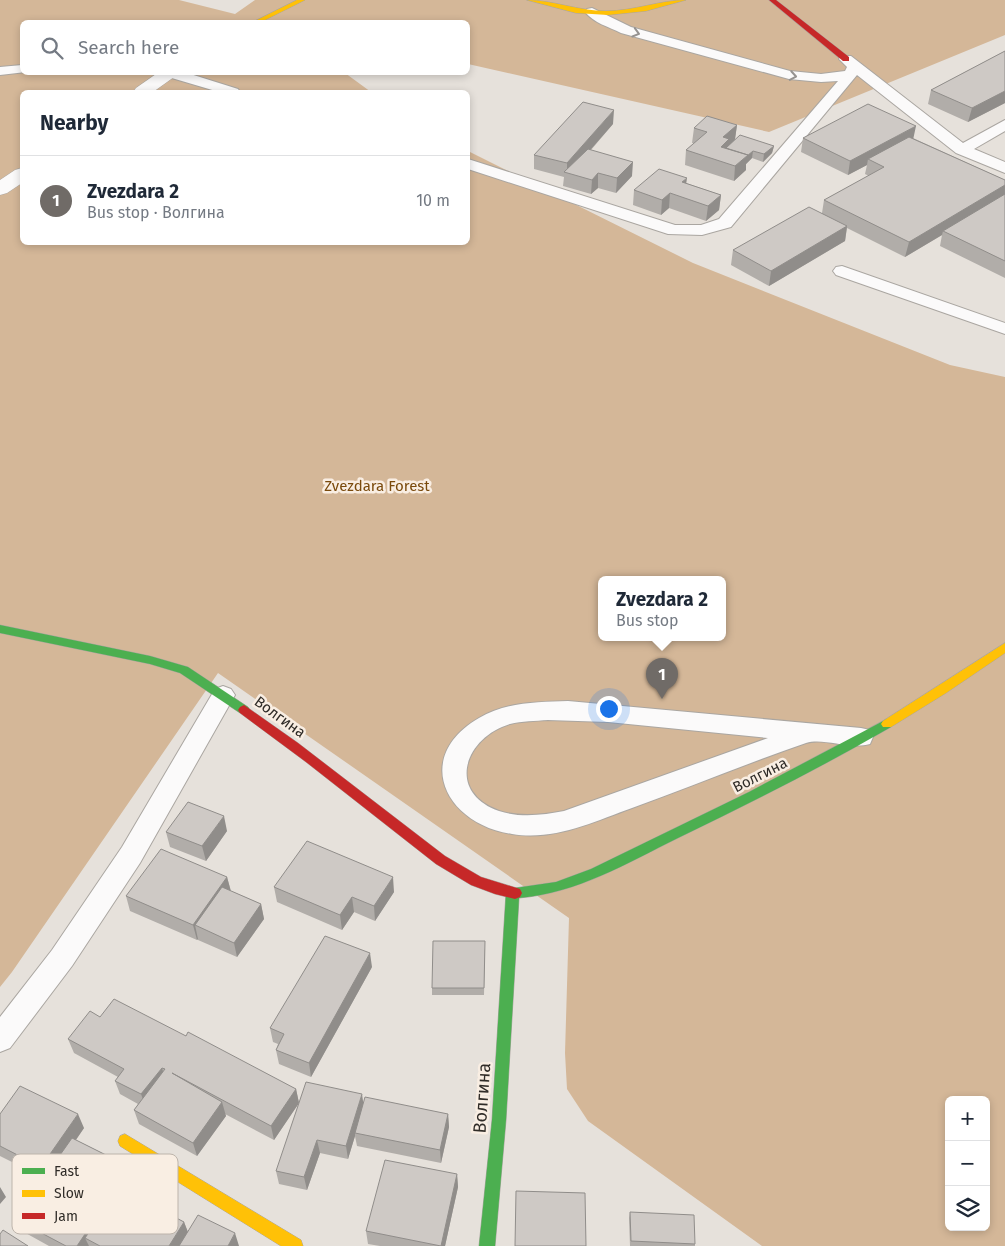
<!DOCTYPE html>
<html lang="en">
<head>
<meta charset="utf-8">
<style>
	body { margin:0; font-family:"Fira Sans",sans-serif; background:#f6f6f7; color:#1f2937 }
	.controls { position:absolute; right:15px; bottom:15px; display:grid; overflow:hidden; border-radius:8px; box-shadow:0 2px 8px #0003 }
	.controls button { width:45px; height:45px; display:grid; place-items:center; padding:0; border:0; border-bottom:1px solid #e0e1e3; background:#fff; color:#1f2937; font:25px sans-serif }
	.you { position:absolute; left:608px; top:708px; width:18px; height:18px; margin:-12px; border:4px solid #fff; border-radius:50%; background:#1a73e8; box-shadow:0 0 0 8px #1a73e833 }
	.badge { display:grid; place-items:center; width:32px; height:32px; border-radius:50%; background:#706b67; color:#fff; font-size:16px; font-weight:700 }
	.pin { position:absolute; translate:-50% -41px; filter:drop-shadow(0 1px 2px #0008) }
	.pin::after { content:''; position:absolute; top:26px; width:18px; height:15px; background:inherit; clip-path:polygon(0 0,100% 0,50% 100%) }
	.popup { position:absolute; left:598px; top:576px; width:128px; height:65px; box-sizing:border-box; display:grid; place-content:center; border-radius:8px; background:#fff; filter:drop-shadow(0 1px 4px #0005); font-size:16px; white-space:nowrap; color:#747a83 }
	.popup b { font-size:19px; color:#1f2937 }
	.popup::after { content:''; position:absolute; left:50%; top:100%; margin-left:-10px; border:10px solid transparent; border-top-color:#fff }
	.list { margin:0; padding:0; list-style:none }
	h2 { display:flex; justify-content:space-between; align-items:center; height:65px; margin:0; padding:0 20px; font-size:21px }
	h2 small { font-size:16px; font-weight:400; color:#747a83 }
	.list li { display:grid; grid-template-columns:32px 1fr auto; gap:15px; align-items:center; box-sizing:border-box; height:90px; padding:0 20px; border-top:1px solid #e0e1e3 }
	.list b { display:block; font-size:19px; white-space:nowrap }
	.list p { margin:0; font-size:16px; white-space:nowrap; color:#747a83 }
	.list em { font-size:16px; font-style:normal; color:#747a83 }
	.icon { flex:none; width:28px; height:28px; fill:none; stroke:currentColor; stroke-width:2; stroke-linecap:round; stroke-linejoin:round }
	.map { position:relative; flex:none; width:1005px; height:1246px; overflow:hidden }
	.search { position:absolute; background:#fff; box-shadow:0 2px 8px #0003; left:20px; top:20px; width:450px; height:55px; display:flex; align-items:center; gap:12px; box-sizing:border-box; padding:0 18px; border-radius:8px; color:#747a83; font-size:19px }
	.panel { position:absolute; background:#fff; box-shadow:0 2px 8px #0003; left:20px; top:90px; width:450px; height:155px; border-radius:8px }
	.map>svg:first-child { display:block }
</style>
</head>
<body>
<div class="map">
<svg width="1005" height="1246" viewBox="0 0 1005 1246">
	<rect width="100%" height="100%" fill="#e6e1db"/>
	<!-- forest -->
	<path fill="#d4b798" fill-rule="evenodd" d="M0,0H179L235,14L255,0H1005V35L769,132L468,64V22H22V72L345,73L371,92H22V242H468V151L693,263L950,365L1005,377V1246H762L588,1121L567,1089L565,1053L569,918L218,673L12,972L0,987ZM602,580H722V638H602ZM949,1100H986V1227H949Z"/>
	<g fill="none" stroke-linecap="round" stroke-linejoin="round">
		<defs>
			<path id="lane" d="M592,8L631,27L790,71L821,74L845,71L847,67L839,59L841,56H851L963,143L1005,120V131L974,149L1005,162V173L956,153L857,75L731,227L702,235L668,234L468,169V159L675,225H701L719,219L838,81L821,82L789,79L621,33C609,27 594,23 585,12L587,9Z
				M22,65V72H26L0,75V67Z
				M184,72L238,89L240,92H219L165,76L163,73Z
				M842,266L1005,323V334L836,275L833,271L836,267Z
				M223,686L231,689L235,695L140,863L72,966L10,1048L0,1052V1017L52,950L122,847L215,689Z
				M568,701L861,728L870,730L873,737L870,744C849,750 823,737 806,743C748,763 690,787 632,808C593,822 554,841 512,834C445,824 412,757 479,718C506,702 538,702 568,701ZM548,720L608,722L768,738L564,811C544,815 520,818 499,811C446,792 464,738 510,724C522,721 535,721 548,720Z"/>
			<path id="street" d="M159,72H181L153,92H133L136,88Z
				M22,168V183L7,193L0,195V180L15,170Z"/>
			<path id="fast" d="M0,625L150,656L188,667L248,707L250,710L248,713H240L180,673L150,664L0,633Z
				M887,719L891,721L893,724L891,727C822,767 750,803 678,838C627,863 578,893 519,898L506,1120L495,1246H479L492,1120L506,893L508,889L556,882L591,869L749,792Z"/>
			<path id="slow" d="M297,0H305L261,22H253Z
				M527,0C553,0 578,11 606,11C634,11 660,0 686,0L646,11L608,15L576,13Z
				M1005,643V653L946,693L891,727H883L881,724L883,721Z
				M125,1134L301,1240L303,1246H281L120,1146L118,1141L120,1136Z"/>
			<path id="jam" d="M769,0H776L849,57V61H843Z
				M244,705L298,743L445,856L481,877L520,889L522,893L520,897L515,899L495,894L471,885L436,864L306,762L240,713L238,710L240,707Z"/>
		</defs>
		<!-- lane casing -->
		<use href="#lane" stroke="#aaa6a1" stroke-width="2"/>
		<!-- street casing -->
		<use href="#street" stroke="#aaa6a1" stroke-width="1"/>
		<!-- fast casing -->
		<use href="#fast" stroke="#aaa6a1" stroke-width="1"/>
		<!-- slow casing -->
		<use href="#slow" stroke="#aaa6a1" stroke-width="1"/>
		<!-- jam casing -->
		<use href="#jam" stroke="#aaa6a1" stroke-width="1"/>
		<!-- lane -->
		<use href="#lane" fill="#fbfafa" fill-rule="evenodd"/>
		<!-- street -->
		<use href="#street" fill="#fbfafa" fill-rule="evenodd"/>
		<!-- fast -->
		<use href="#fast" fill="#4caf50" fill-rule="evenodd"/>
		<!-- slow -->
		<use href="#slow" fill="#ffc107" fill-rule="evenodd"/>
		<!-- jam -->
		<use href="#jam" fill="#c62828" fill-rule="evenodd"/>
	</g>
	<!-- wall -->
	<path fill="#b1ada9" d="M1005,51V103L968,122L928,104L931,90Z
		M613,124L591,150L632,176L616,193L598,188L591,194L563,186L564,177L534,169V155Z
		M737,125L735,139L774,146L772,153L763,162L752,158L746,164V170L734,181L685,165L686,150L694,143H692L694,128Z
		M803,138H913L1005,180V278L940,246L942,235L905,257L847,228L845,241L769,286L731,265L733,250L822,213L824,200L869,176L865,174L867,165L848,175L801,152Z
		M686,183L721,195L719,210L706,221L669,208L661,215L633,205L634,190Z
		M227,831L206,861L170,847L166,832Z
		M227,877L231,891L261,904L264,919L237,957L198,940V939L197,940L130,911L126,896Z
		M274,887L394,892L375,921L354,912L342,930L277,902Z
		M485,949L484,995H432V988Z
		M372,967L311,1077L279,1064L276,1050L278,1044L273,1042L270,1028Z
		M100,1017L186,1036L296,1089L299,1103L274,1140L225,1114L226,1116L197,1156L139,1124L134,1110L138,1104L120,1094L115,1081L118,1077L74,1053L68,1039Z
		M363,1102L448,1114L449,1127L441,1163L357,1146L355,1136L348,1159L320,1153L307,1190L279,1184L276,1171Z
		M0,1114L84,1128L76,1140L130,1167L132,1170L162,1184L167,1197L159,1209L184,1222L188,1232L239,1246H49L22,1231L15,1219L44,1178L0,1156Z
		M457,1174L458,1187L445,1246H380L368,1244L366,1231Z
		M630,1212L695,1244V1246H630L629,1218Z"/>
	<!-- shaded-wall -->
	<path fill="#908d8a" d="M1005,91V103L968,122L972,108Z
		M614,110L613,124L570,173L567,172V163Z
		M737,125L735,139L727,154L721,147L723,137Z
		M916,126L913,140L868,159L867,165L848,175L850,161Z
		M774,146L772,153L763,162L764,154Z
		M753,151L752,158L746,164V170L734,181L735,166Z
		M633,162L632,176L616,193L617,178Z
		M598,173V188L591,194L592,180Z
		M687,178L685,192L682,182Z
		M1005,185V197L943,231L942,235L905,257L909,242Z
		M670,193L669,208L661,215L662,200Z
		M721,195L719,210L706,221L708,206Z
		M847,226L845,241L769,286L771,271Z
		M224,816L227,831L206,861L202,846Z
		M227,877L231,892L195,925L198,939L197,940L193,925Z
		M393,877L394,892L375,921L374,906Z
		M352,897L354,912L342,930L340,915Z
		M261,904L264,919L237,957L234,943Z
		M370,953L372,967L311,1077L309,1063Z
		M162,1068L166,1082L146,1108L141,1094Z
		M296,1089L299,1103L274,1140L271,1126Z
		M362,1094L364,1108L355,1133V1136L348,1159L346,1146Z
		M222,1102L226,1116L197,1156L193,1143Z
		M78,1114L84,1128L48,1180L41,1167Z
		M448,1114L449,1127L441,1163L440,1150Z
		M317,1140L320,1153L307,1190L304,1177Z
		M130,1167L136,1180L85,1238L89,1246H77Z
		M457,1174L458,1187L445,1246H441Z
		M162,1184L167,1197L154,1216L148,1203Z
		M0,1187L6,1197L0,1204Z
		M184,1222L189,1235L182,1246H169Z
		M235,1233L239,1246H228Z"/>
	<!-- building -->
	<path fill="#cec9c5" stroke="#908d8a" d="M1005,51V91L972,108L931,90Z
		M583,102L614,110L567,163L534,155Z
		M868,104L916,126L850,161L803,138Z
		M707,116L737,125L723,137L729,139L721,147L748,155L735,166L686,150L707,132L694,128Z
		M740,135L774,146L764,154L753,151L747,156L748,155L726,148Z
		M909,137L1005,180V185L909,242L824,200L884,167L868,159Z
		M588,149L633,162L617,178L598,173L592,180L564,172Z
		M659,169L687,178L682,182L721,195L708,206L670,193L662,200L634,190Z
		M1005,194V261L943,231Z
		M809,207L847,226L771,271L733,250Z
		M188,802L224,816L202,846L166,832Z
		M307,841L393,877L374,906L352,897L340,915L274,887Z
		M161,849L227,877L193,925L126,896Z
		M222,887L261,904L234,943L195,925Z
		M325,936L370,953L309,1063L276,1050L284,1034L270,1028Z
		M433,941H485L484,988H432Z
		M114,999L186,1036L188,1032L296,1089L271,1126L172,1073L222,1102L193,1143L134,1110L165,1069L162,1068L141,1094L115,1081L124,1069L68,1039L90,1011L100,1017Z
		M306,1082L362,1094L346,1146L317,1140L304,1177L276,1171Z
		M20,1086L78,1114L41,1167L0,1146V1114Z
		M365,1097L448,1114L440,1150L355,1133Z
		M72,1138L130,1167L77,1246H66L15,1219Z
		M385,1160L457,1174L441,1246L366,1231Z
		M133,1169L162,1184L148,1203L184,1222L169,1246H100L85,1238Z
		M516,1191L585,1193L586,1246H515Z
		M630,1212L694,1215L695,1244L631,1241Z
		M198,1215L235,1233L228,1246H179Z
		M3,1230L28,1246H0V1234Z"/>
	<!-- one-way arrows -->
	<defs><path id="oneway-chevron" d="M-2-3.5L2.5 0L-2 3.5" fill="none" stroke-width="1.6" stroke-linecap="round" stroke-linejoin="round" transform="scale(1.25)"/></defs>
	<g stroke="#969391">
		<use href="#oneway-chevron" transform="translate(636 33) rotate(16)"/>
		<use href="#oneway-chevron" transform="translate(793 76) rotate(10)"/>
	</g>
	<g text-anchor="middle" stroke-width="5" stroke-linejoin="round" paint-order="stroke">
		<!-- park labels -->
		<g font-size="15" fill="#7a4a0c" stroke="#f9eee3">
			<text x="377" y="491">Zvezdara Forest</text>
		</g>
		<!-- street labels -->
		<g font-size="15" fill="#302c28" stroke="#f9eee3">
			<text transform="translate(280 717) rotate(36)" y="5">Волгина</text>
			<text transform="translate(760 775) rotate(-27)" y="5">Волгина</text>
		</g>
		<!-- near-street labels -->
		<g font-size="18" fill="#302c28" stroke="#f9eee3">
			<text transform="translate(482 1098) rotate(-86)" y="6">Волгина</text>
		</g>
	</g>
	<!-- legend -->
	<rect x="12" y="1154" width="166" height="80" rx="8" fill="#f9eee3" stroke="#bdb4ab" stroke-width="1"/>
	<rect x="22" y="1168" width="23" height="6" fill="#4caf50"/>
	<rect x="22" y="1190" width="23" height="7" fill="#ffc107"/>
	<rect x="22" y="1213" width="23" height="6" fill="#c62828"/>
	<g font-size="14" fill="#302c28">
		<text x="54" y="1176">Fast</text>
		<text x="54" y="1198">Slow</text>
		<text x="54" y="1221">Jam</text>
	</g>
</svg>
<div class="controls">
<button>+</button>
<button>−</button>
<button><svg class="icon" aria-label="layers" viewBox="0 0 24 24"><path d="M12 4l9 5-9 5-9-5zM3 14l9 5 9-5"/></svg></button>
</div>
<div class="you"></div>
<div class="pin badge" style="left:662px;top:699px">1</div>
<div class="popup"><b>Zvezdara 2</b>Bus stop</div>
<div class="search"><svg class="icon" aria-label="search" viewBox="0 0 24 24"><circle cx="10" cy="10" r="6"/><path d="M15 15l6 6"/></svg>Search here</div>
<section class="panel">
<h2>Nearby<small></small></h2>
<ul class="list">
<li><span class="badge">1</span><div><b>Zvezdara 2</b><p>Bus stop · Волгина</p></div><em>10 m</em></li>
</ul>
</section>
</div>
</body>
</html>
